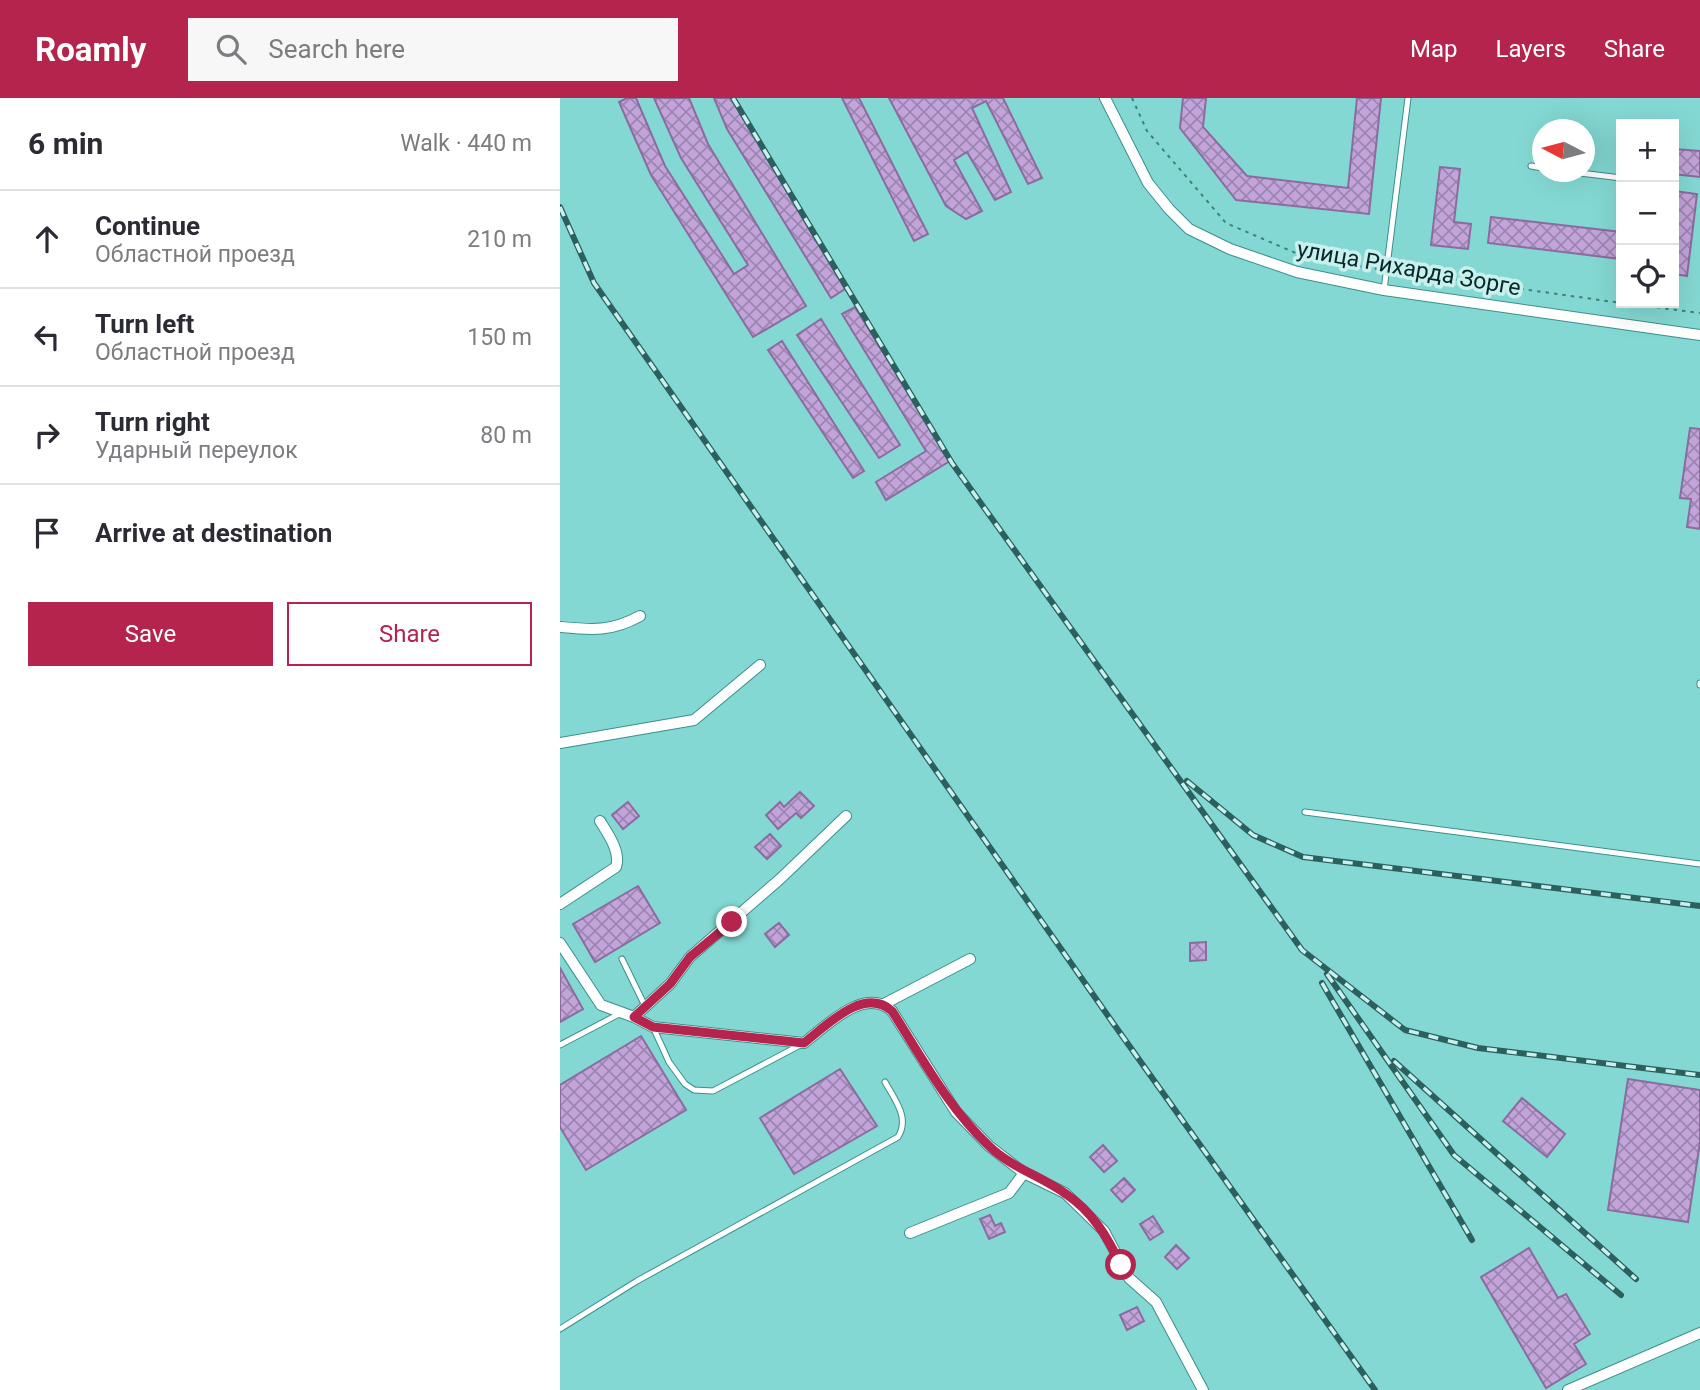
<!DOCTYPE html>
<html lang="en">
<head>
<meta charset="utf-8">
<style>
	body { margin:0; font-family:Roboto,sans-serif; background:#f7f7f7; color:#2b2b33 }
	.controls { position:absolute; right:21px; top:21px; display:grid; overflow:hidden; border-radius:0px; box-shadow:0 7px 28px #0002 }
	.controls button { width:63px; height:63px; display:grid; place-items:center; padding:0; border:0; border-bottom:2px solid #e1e1e2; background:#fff; color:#2b2b33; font:35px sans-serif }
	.compass { position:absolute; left:972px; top:21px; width:63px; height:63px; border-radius:50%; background:#fff; box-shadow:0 7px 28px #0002; rotate:276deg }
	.stop { position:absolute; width:21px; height:21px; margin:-16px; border:5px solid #b5244d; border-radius:50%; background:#fff }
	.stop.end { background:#b5244d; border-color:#fff; box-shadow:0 2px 7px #0008 }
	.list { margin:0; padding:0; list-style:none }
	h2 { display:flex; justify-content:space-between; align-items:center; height:91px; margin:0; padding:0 28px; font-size:30px }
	h2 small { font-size:23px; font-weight:400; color:#7c7c81 }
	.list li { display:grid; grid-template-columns:46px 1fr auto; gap:21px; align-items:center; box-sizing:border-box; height:98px; padding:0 28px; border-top:2px solid #e1e1e2 }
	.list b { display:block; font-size:26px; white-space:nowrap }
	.list p { margin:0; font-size:23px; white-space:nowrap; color:#7c7c81 }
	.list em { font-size:23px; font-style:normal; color:#7c7c81 }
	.actions { display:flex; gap:14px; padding:21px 28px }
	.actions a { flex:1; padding:16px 0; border:2px solid #b5244d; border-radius:0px; text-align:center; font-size:24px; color:#b5244d }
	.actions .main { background:#b5244d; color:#fff }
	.icon { flex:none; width:38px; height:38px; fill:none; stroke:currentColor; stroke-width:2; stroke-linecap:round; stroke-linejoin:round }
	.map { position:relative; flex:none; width:1140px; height:1292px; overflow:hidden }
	header { display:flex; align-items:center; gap:42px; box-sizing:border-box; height:98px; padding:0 35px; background:#b5244d; color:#fff }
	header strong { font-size:33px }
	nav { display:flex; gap:38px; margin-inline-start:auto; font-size:24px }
	.search { width:490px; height:63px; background:#f7f7f7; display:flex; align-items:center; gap:18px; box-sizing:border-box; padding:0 24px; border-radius:0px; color:#7c7c81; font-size:26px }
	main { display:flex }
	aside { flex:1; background:#fff }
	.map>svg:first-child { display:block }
</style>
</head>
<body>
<header>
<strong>Roamly</strong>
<div class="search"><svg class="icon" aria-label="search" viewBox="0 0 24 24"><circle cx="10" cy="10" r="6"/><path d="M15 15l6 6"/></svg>Search here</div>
<nav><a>Map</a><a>Layers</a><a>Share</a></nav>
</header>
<main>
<aside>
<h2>6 min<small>Walk · 440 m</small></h2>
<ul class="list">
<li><svg class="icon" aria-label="ahead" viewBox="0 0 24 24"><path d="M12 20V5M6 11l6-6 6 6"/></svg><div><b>Continue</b><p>Областной проезд</p></div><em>210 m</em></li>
<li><svg class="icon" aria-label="left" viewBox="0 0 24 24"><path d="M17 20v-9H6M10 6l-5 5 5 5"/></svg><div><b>Turn left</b><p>Областной проезд</p></div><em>150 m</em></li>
<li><svg class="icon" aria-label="right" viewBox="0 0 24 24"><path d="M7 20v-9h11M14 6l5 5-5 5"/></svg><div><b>Turn right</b><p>Ударный переулок</p></div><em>80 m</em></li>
<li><svg class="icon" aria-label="arrive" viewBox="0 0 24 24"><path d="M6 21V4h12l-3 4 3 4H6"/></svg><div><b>Arrive at destination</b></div></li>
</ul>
<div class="actions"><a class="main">Save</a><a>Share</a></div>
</aside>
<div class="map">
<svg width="1140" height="1292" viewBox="0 0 1140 1292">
	<defs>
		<pattern id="building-cross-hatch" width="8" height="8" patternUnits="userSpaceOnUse" patternTransform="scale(1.75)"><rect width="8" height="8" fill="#c3a4da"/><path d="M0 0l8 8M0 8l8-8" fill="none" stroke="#9c86b1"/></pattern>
	</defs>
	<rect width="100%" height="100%" fill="#84d8d3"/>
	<!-- building -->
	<path fill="url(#building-cross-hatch)" stroke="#8a6c9e" stroke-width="2" d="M67,0H76L105,68L174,176L188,167L121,60L94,0H129L148,46L246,208L193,239L91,77L59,4Z
		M154,0H171L285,191L271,200L167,31Z
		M282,0H299L368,136L354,143Z
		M329,0H443L482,80L468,86L426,3L412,10L451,94L435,102L407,54L394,62L422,113L406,121L386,108Z
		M623,0H646L643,29L687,78L788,90L797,0H821L809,116L676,102L620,30Z
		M1114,51L1140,53V79L1114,76Z
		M880,69L900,71L894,124L911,126L908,151L871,147Z
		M1114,93L1137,96L1127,178L1114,176Z
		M931,119L1061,134V161L928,145Z
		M295,209L390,363L326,402L316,384L366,353L282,216Z
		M261,221L340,347L319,360L237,237Z
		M222,243L304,373L293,380L208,252Z
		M1130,330L1140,331V431L1127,429L1131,401L1120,400Z
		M240,694L254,708L241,720L236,715L218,731L206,717L220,704L224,709Z
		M68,704L79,718L63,731L52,717Z
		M210,736L221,748L207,761L195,749Z
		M78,788L100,825L35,864L13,826Z
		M219,825L229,837L215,849L205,836Z
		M646,844V862L630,863V845Z
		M0,870L23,911L0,924Z
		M81,938L126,1012L26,1072L0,1029V987Z
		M280,971L317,1028L234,1076L200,1020Z
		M1068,981L1140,992V1044L1128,1124L1048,1112Z
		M962,1000L1005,1036L987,1059L943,1023Z
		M543,1047L557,1063L544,1074L530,1059Z
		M564,1080L575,1092L562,1104L551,1092Z
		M430,1117L435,1128L441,1125L445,1134L429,1141L420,1121Z
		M593,1118L603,1134L590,1142L580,1126Z
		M616,1147L629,1160L617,1171L605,1159Z
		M969,1150L998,1200L1006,1196L1030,1236L1014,1246L1026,1266L986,1290L921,1179Z
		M577,1209L584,1223L567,1232L560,1217Z"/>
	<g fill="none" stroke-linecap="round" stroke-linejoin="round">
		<defs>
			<path id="service" d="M971,68L982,70
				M1012,74L1061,80
				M824,192L848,0
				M1140,585V587
				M745,714L1140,766
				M62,861L85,908
				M93,929L109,964L125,986L134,992L153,993L242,946
				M0,947L59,916
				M0,1231L77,1183L338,1039C350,1020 335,1002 325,984"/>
			<path id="minor" d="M545,0L588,85L609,111L629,131L670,151L737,174L824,192L1140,237
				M0,529C32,532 51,534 80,518
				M0,645L134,622L200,567
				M0,806L56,769C61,754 48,736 40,723
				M0,845L41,907L74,919L110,886L130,859L220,781L286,718
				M324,906L410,861
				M74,919L93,929L244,945C267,927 305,888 332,913L396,1014L429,1048L464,1075L505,1095L544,1133L569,1180L596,1204L643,1292
				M350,1135L449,1095L464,1075
				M1008,1292L1140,1235"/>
		</defs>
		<!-- service casing -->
		<use href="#service" stroke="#3a908c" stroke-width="7"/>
		<!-- minor casing -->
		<use href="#minor" stroke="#3a908c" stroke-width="12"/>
		<!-- path -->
		<path stroke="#437f7c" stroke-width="2" stroke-dasharray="3.5 5" stroke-linecap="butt" d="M572,0L587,33L666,125L752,162L818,171
			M834,173L1061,205
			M1063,205L1140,215"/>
		<!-- service -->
		<use href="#service" stroke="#fff" stroke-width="5"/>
		<!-- minor -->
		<use href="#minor" stroke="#fff" stroke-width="10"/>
		<defs>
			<path id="rail" d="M173,0L392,365L742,852L845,932L918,950L1140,977
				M0,109L34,185L553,925L815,1292
				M627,683L693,737L743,759L1140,808
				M767,876L894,1057L1061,1197
				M762,885L912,1142
				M834,963L1076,1181"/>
		</defs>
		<!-- rail casing -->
		<use href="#rail" stroke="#2c605e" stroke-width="6"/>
		<!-- rail -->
		<use href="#rail" stroke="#c9f0ed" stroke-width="3.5" stroke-dasharray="10" stroke-linecap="butt"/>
	</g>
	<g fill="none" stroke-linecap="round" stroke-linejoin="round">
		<!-- route -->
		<path stroke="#b5244d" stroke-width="9" d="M172,824L130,859L110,886L74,919L93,929L244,945C267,927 304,888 332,913C362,960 388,1009 429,1048C452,1070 481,1078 506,1096C533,1114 547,1139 561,1167"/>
	</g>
	<g text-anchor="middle" stroke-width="7" stroke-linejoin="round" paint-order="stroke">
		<!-- street labels -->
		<g font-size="23" fill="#042928" stroke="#c9f0ed">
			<text transform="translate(849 170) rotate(10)" y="8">улица Рихарда Зорге</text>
		</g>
	</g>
</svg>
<div class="controls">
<button>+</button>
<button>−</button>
<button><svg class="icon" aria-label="locate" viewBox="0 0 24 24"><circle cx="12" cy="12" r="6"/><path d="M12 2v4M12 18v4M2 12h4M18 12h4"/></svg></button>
</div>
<svg class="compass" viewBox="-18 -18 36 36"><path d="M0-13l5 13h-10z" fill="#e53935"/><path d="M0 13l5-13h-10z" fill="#7c7c81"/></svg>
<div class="stop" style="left:561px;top:1167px"></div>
<div class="stop end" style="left:172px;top:824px"></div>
</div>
</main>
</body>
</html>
